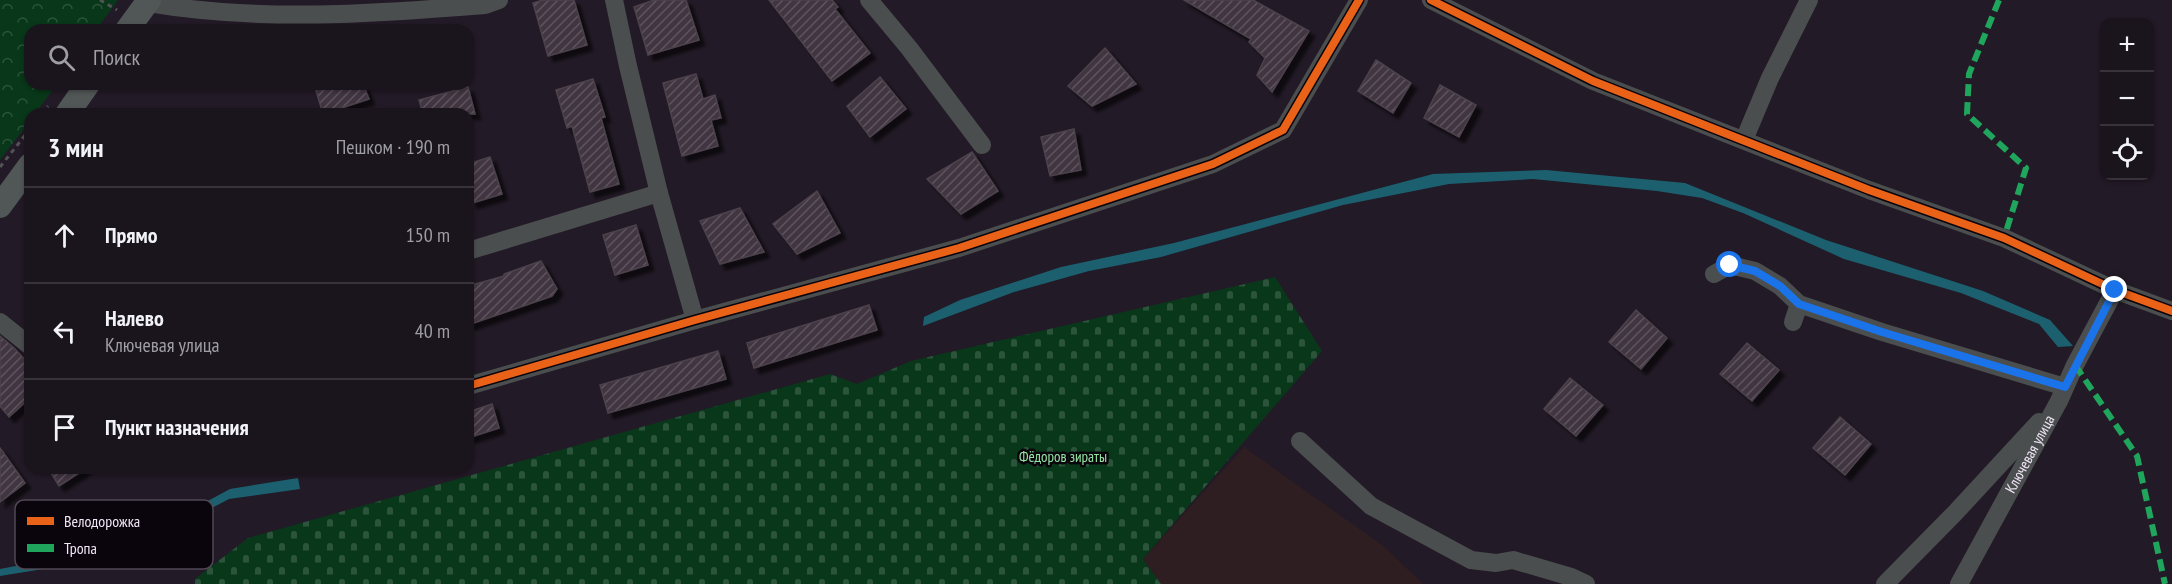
<!DOCTYPE html>
<html lang="ru">
<head>
<meta charset="utf-8">
<style>
	body { margin:0; font-family:"PT Sans Narrow",sans-serif; background:#272129; color:#f1f3f6 }
	.controls { position:absolute; right:18px; top:18px; display:grid; overflow:hidden; border-radius:12px; box-shadow:0 2px 4px #0004 }
	.controls button { width:54px; height:54px; display:grid; place-items:center; padding:0; border:0; border-bottom:2px solid #38333b; background:#1a141c; color:#f1f3f6; font:30px sans-serif }
	.stop { position:absolute; width:18px; height:18px; margin:-14px; border:4px solid #1a73e8; border-radius:50%; background:#fff }
	.stop.end { background:#1a73e8; border-color:#fff; box-shadow:0 2px 6px #0008 }
	.list { margin:0; padding:0; list-style:none }
	h2 { display:flex; justify-content:space-between; align-items:center; height:78px; margin:0; padding:0 24px; font-size:26px }
	h2 small { font-size:20px; font-weight:400; color:#9f9ea3 }
	.list li { display:grid; grid-template-columns:39px 1fr auto; gap:18px; align-items:center; box-sizing:border-box; height:96px; padding:0 24px; border-top:2px solid #38333b }
	.list b { display:block; font-size:22px; white-space:nowrap }
	.list p { margin:0; font-size:20px; white-space:nowrap; color:#9f9ea3 }
	.list em { font-size:20px; font-style:normal; color:#9f9ea3 }
	.icon { flex:none; width:33px; height:33px; fill:none; stroke:currentColor; stroke-width:2; stroke-linecap:round; stroke-linejoin:round }
	.map { position:relative; flex:none; width:2172px; height:584px; overflow:hidden }
	.search { position:absolute; background:#1a141c; box-shadow:0 2px 4px #0004; left:24px; top:24px; width:450px; height:66px; display:flex; align-items:center; gap:15px; box-sizing:border-box; padding:0 21px; border-radius:18px; color:#9f9ea3; font-size:22px }
	.panel { position:absolute; background:#1a141c; box-shadow:0 2px 4px #0004; left:24px; top:108px; width:450px; height:366px; border-radius:18px }
	.map>svg:first-child { display:block }
</style>
</head>
<body>
<div class="map">
<svg width="2172" height="584" viewBox="0 0 2172 584">
	<defs>
		<pattern id="cemetery-stones" width="16" height="16" patternUnits="userSpaceOnUse" patternTransform="scale(1.5)"><rect width="16" height="16" fill="#083719"/><path d="M2 7V4a2 2 0 0 1 4 0v3zM10 15v-3a2 2 0 0 1 4 0v3z" fill="#2c543b"/></pattern>
		<pattern id="park-crowns" width="20" height="18" patternUnits="userSpaceOnUse" patternTransform="scale(1.5)"><rect width="20" height="18" fill="#083719"/><path d="M2 6a3 3 0 1 1 6 0M12 15a3 3 0 1 1 6 0" fill="none" stroke="#2c543b"/></pattern>
		<pattern id="building-hatch" width="6" height="6" patternUnits="userSpaceOnUse" patternTransform="scale(1.5)"><rect width="6" height="6" fill="#423642"/><path d="M-1 1l2-2M0 6l6-6M5 7l2-2" fill="none" stroke="#5e535e"/></pattern>
		<filter id="shadow"><feDropShadow dx="5.5" dy="5.5" stdDeviation="1.5" flood-color="#0009"/></filter>
	</defs>
	<rect width="100%" height="100%" fill="#221a26"/>
	<!-- industrial -->
	<path fill="#2e1d21" d="M1244,447L1385,547L1423,584H1161L1143,559Z"/>
	<!-- cemetery -->
	<path fill="url(#cemetery-stones)" d="M1275,277L1322,351L1143,559L1161,584H195V579L248,538L830,374L857,384L911,361Z"/>
	<!-- park -->
	<path fill="url(#park-crowns)" d="M0,0H118L96,30H30V84H57L35,114H30V121L0,160Z"/>
	<!-- water -->
	<path fill="#1c6070" d="M1546,170L1685,183L1826,240L1983,291L2050,320L2073,346L2058,347L2039,324L1961,293L1844,259L1743,213L1702,198L1657,191L1533,179L1449,184L1343,205L1161,257L1089,271L1014,292L923,326L924,317L960,300L1061,267L1174,243L1433,174Z
		M298,478L300,489L229,499L174,528L119,549L56,567L0,576V569L73,555L112,544L165,524L230,489Z"/>
	<!-- building -->
	<path fill="url(#building-hatch)" stroke="#4b424b" stroke-width="1.5" filter="url(#shadow)" d="M543,0H574L587,45L548,56L533,3Z
		M654,0H686L699,40L648,55L634,7Z
		M769,0H832L838,7L835,9L870,53L832,81Z
		M1184,0H1253L1309,31L1272,92L1257,75L1265,58L1249,42L1251,39Z
		M1105,48L1136,84L1092,106L1068,86Z
		M1376,60L1411,83L1393,113L1358,91Z
		M696,74L703,99L715,95L721,118L711,120L718,146L682,156L663,83Z
		M880,77L906,109L870,137L847,106Z
		M593,79L605,117L601,118L619,184L590,192L572,126L567,128L556,90Z
		M314,84H363L369,99L323,114Z
		M1440,85L1476,105L1459,137L1424,118Z
		M468,87L475,114H423L419,100Z
		M1074,129L1081,170L1050,176L1041,137Z
		M972,152L998,191L961,214L927,179Z
		M490,157L502,194L472,203L468,192V164Z
		M817,191L840,233L797,254L773,224Z
		M740,208L764,252L720,264L700,221Z
		M636,225L648,265L615,275L603,235Z
		M541,261L557,289L552,296L468,325V286L504,276V274Z
		M869,305L877,330L754,368L747,343Z
		M1636,310L1667,338L1641,369L1609,342Z
		M0,336L14,348L30,365V398L9,417L0,406Z
		M1747,343L1779,370L1752,401L1720,374Z
		M718,351L726,379L608,413L600,385Z
		M1570,378L1603,405L1576,436L1544,409Z
		M492,404L499,428L468,438V412Z
		M1840,417L1871,444L1845,475L1813,448Z
		M0,448L25,483L0,502Z
		M48,468H87L59,486Z"/>
	<g fill="none" stroke-linecap="round" stroke-linejoin="round">
		<!-- path -->
		<path stroke="#535356" stroke-width="3" stroke-dasharray="4.5 4.5" stroke-linecap="butt" d="M100,0L117,10
			M42,114L48,106
			M0,167L30,129"/>
		<!-- minor -->
		<g stroke="#4b4e4e" stroke-width="18">
			<path d="M869,0L909,48L982,145"/>
			<path d="M1431,0L1593,81L1869,190L2004,238L2115,290L2172,311"/>
			<path d="M147,3C259,22 373,14 485,5L499,0"/>
			<path d="M1744,140L1770,78L1809,0"/>
			<path d="M659,193L695,320"/>
			<path d="M468,251L659,193L628,66L614,0"/>
			<path d="M1714,274L1730,265L1755,271L1780,286L1799,304L1882,332L2065,387"/>
			<path d="M0,322L30,346"/>
			<path d="M1793,322L1799,304"/>
			<path d="M468,386L695,320L959,248L1213,164L1283,130L1359,0"/>
			<path d="M1300,441L1371,506L1471,560L1496,563L1513,560L1571,577L1586,584"/>
			<path d="M1885,584L1954,514L2039,422"/>
			<path id="s1" d="M1959,584L2059,401L2075,365L2115,290"/>
		</g>
		<!-- major -->
		<path stroke="#515756" stroke-width="24" d="M127,30L149,0
			M67,114L88,84
			M0,206L30,165"/>
		<!-- quiet -->
		<path stroke="#20a55d" stroke-width="6" stroke-dasharray="12 6" stroke-linecap="butt" d="M1999,0L1969,74L1967,114L2026,168L2004,238
			M2075,365L2137,456L2165,584"/>
		<defs>
			<path id="cycleway" d="M1431,0L1593,81L1869,190L2004,238L2115,290L2172,311
				M468,386L695,320L959,248L1213,164L1283,130L1359,0"/>
		</defs>
		<!-- cycleway casing -->
		<use href="#cycleway" stroke="#0a040d" stroke-width="11"/>
		<!-- cycleway -->
		<use href="#cycleway" stroke="#ea6118" stroke-width="8"/>
	</g>
	<g fill="none" stroke-linecap="round" stroke-linejoin="round">
		<!-- route -->
		<path stroke="#1a73e8" stroke-width="8" d="M1730,265L1755,271L1780,286L1799,304L1882,332L2065,387L2115,290"/>
	</g>
	<g text-anchor="middle" stroke-width="5" stroke-linejoin="round" paint-order="stroke">
		<!-- street labels -->
		<g font-size="15" fill="#f2e7f8" stroke="#0a040d">
			<text dy="5" stroke="none"><textPath href="#s1" startOffset="148">Ключевая улица</textPath></text>
		</g>
		<!-- park labels -->
		<g font-size="15" fill="#92e4a1" stroke="#0a040d">
			<text x="1063" y="462">Фёдоров зираты</text>
		</g>
	</g>
	<!-- legend -->
	<rect x="15" y="500" width="198" height="69" rx="9" fill="#0a040d" stroke="#504854" stroke-width="1.5"/>
	<rect x="27" y="517" width="27" height="8" fill="#ea6118"/>
	<rect x="27" y="544" width="27" height="8" fill="#20a55d"/>
	<g font-size="16" fill="#f2e7f8">
		<text x="64" y="527">Велодорожка</text>
		<text x="64" y="554">Тропа</text>
	</g>
</svg>
<div class="controls">
<button>+</button>
<button>−</button>
<button><svg class="icon" aria-label="locate" viewBox="0 0 24 24"><circle cx="12" cy="12" r="6"/><path d="M12 2v4M12 18v4M2 12h4M18 12h4"/></svg></button>
</div>
<div class="stop" style="left:1730px;top:265px"></div>
<div class="stop end" style="left:2115px;top:290px"></div>
<div class="search"><svg class="icon" aria-label="search" viewBox="0 0 24 24"><circle cx="10" cy="10" r="6"/><path d="M15 15l6 6"/></svg>Поиск</div>
<section class="panel">
<h2>3 мин<small>Пешком · 190 m</small></h2>
<ul class="list">
<li><svg class="icon" aria-label="ahead" viewBox="0 0 24 24"><path d="M12 20V5M6 11l6-6 6 6"/></svg><div><b>Прямо</b></div><em>150 m</em></li>
<li><svg class="icon" aria-label="left" viewBox="0 0 24 24"><path d="M17 20v-9H6M10 6l-5 5 5 5"/></svg><div><b>Налево</b><p>Ключевая улица</p></div><em>40 m</em></li>
<li><svg class="icon" aria-label="arrive" viewBox="0 0 24 24"><path d="M6 21V4h12l-3 4 3 4H6"/></svg><div><b>Пункт назначения</b></div></li>
</ul>
</section>
</div>
</body>
</html>
